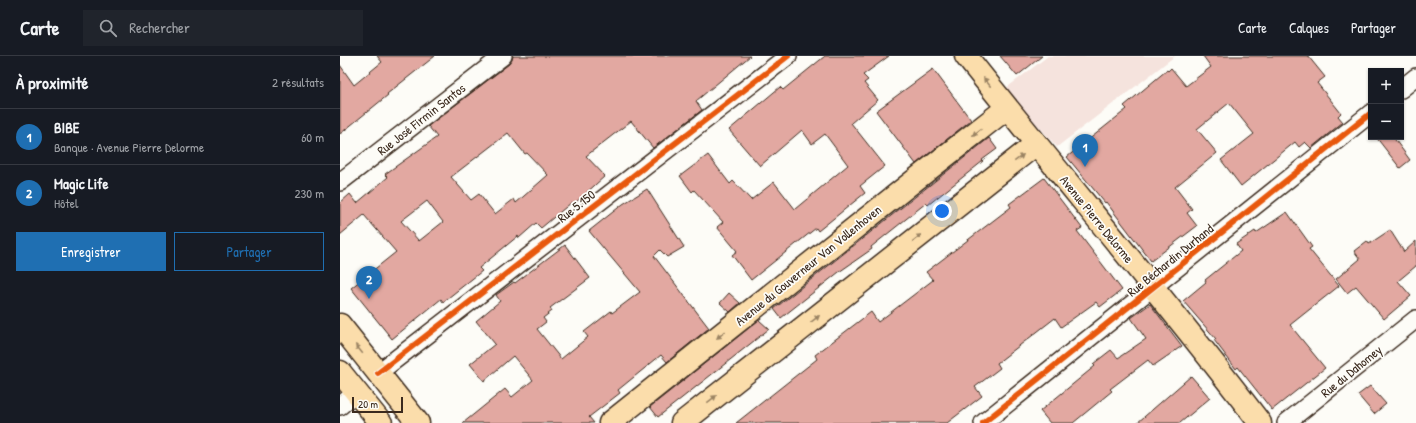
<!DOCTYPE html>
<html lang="fr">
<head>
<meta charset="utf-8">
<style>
	body { margin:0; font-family:"Patrick Hand",sans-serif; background:#20242c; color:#f1f3f6 }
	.controls { position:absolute; right:12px; top:12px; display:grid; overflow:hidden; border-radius:0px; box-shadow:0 1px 3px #0004 }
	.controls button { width:36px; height:36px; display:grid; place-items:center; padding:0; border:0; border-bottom:1px solid #363941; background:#171b24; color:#f1f3f6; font:20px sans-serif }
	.scale { position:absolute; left:12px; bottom:10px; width:51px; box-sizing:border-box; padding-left:4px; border:2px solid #3b2a1e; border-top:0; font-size:11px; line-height:14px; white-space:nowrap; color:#3b2a1e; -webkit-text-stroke:3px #fdfcf7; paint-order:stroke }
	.you { position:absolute; left:602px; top:155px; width:14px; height:14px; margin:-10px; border:3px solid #fff; border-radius:50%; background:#1a73e8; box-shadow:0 0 0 6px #1a73e833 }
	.badge { display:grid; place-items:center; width:26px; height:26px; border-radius:50%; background:#1f6fb2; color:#fff; font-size:13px; font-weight:700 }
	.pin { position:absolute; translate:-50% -33px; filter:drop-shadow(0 1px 2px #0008) }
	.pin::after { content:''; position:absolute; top:21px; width:14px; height:12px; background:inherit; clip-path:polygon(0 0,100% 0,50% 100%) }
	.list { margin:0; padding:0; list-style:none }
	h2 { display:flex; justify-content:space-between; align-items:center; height:52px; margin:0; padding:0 16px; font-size:17px }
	h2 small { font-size:13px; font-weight:400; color:#9ea1a6 }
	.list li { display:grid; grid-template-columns:26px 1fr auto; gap:12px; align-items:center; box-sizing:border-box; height:56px; padding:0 16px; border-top:1px solid #363941 }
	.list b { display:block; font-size:15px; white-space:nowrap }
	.list p { margin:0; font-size:13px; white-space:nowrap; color:#9ea1a6 }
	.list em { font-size:13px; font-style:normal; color:#9ea1a6 }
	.actions { display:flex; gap:8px; padding:12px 16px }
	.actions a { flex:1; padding:9px 0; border:1px solid #1f6fb2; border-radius:0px; text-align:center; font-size:14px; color:#1f6fb2 }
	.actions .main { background:#1f6fb2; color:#fff }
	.icon { flex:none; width:22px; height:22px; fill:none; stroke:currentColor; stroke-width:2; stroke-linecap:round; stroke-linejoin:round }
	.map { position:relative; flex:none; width:1076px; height:367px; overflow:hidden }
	header { display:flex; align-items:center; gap:24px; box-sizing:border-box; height:56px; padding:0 20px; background:#171b24; border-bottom:1px solid #363941 }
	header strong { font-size:19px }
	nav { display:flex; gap:22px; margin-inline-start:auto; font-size:14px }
	.search { width:280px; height:36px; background:#20242c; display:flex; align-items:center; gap:10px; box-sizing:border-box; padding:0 14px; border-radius:0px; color:#9ea1a6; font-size:15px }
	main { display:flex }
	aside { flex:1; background:#171b24 }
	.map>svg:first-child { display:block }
</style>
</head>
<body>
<header>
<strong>Carte</strong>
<div class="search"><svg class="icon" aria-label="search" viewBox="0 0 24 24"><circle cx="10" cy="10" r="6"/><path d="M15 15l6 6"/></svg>Rechercher</div>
<nav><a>Carte</a><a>Calques</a><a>Partager</a></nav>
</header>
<main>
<aside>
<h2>À proximité<small>2 résultats</small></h2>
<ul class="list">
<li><span class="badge">1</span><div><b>BIBE</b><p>Banque · Avenue Pierre Delorme</p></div><em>60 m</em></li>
<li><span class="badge">2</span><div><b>Magic Life</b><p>Hôtel</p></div><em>230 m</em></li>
</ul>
<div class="actions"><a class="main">Enregistrer</a><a>Partager</a></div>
</aside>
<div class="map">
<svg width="1076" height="367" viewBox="0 0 1076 367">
	<rect width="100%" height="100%" fill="#fdfcf7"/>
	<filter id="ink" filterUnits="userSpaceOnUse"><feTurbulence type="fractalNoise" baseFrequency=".025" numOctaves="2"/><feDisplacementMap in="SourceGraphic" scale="8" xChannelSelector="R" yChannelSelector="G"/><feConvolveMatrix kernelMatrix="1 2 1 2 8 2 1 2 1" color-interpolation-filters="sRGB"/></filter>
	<g filter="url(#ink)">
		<!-- built -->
		<path fill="#f5e3dd" d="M708,0H835L717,91L665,33Z"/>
		<!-- building -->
		<path fill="#e2a8a1" stroke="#3b2a1e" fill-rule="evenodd" d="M37,0H95L47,38L48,39L0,78V9L14,29L42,6Z
			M173,0H410L356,45L362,54L313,92L291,65L246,100L265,120L234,148L232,146L201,172L196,167L179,182L178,180L139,212L142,215L103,246L101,243L52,283L11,232L56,196L24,159L0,179V147L10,138L17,147L48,121L45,118L97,81L88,70L169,8L172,4ZM168,77L185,98L187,97L208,119L176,147L174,143L155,158L139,138L131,144L111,121ZM87,145L103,166L79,185L61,165Z
			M485,0H549L523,19L528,24L524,27L538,44L511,67L545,110L520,130L525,137L478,175L476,172L411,224L392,199L397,195L377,171L383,166L354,134L352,136L340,120L368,99L390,128L393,125L411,144L434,126L455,153L508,109L485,78L472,88L462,74L420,110L389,74L440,31L443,34Z
			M660,0H702L677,20Z
			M863,0H968L985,21L977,27L1001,57L998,60L1003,66L971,92L965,86L959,91L955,86L901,130L881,104L914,78L889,47L857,73L877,97L835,131L852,153L847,157L857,170L811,205L766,146L765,147L727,101L787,53L784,50L827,14L828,15L831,12L846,30L871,11Z
			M593,13L631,64L576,108L536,55Z
			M1036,81H1053L1070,104L1060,112Z
			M649,82L657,93L642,104L643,105L588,149L586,147L531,191L532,193L499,216L441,262L434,253Z
			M704,122L742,172L737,175L782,234L760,251L756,246L721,271L715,262L657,307L660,312L635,331L642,340L607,367H396L477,303L475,299L531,256L538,266L593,224L586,216L671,151L669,148Z
			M307,133L344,191L327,201L320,194L314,200L369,272L327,306L321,299L278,334L280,337L249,361L254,367H123L165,333L172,341L193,324L173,300L144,325L130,308L155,288L136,265L160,245L156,239L174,226L175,227L225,189L250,222L210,252L212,255L203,262L206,266L197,273L221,303L248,281L244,276L271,255L272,257L300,236L249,175L283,148Z
			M947,156L972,191L969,193L999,230L950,269L985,312L932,354L898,311L896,313L874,284L876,283L843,245L866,226L865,224L901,195L896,188L915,175L916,177Z
			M1050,174L1064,196L1076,185V210L1058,225L1071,240L1044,263L1016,230L1007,237L996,223L1020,203L1014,195L1027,185L1029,188Z
			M389,237L400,247L390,256L380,247Z
			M810,248L842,290L813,310L808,304L770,333L772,335L733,367H710L700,355L755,310L753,308L771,294L778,302L806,283L791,262Z
			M419,264L429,273L318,361L310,351Z
			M851,320L870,342L840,367H797Z
			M1030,330L1046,348L1034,358L1018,339Z"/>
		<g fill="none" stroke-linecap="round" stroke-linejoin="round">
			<defs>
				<path id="minor" d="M1061,33L1076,21
					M0,126L163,0
					M38,317L448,0
					M0,350L16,336
					M643,367L1031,57
					M946,367L1076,263"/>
				<path id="major" d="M626,0C723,123 825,242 920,367
					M0,269L78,367
					M0,316L41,367
					M270,367L575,124L667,52
					M342,367L696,88"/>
			</defs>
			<!-- minor casing -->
			<use href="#minor" stroke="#3b2a1e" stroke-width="20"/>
			<!-- major casing -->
			<use href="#major" stroke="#3b2a1e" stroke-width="25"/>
			<!-- minor -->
			<use href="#minor" stroke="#fdfcf7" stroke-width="17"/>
			<!-- major -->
			<use href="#major" stroke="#fbddab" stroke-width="22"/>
			<defs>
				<path id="cycleway" d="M38,317L448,0
					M643,367L1031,57"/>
			</defs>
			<!-- cycleway casing -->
			<use href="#cycleway" stroke="#fdfcf7" stroke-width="8"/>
			<!-- cycleway -->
			<use href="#cycleway" stroke="#e8590c" stroke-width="6"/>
		</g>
		<!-- one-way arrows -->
		<defs><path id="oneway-solid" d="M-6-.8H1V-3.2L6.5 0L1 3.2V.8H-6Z"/></defs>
		<g fill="#9b8464">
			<use href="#oneway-solid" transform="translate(647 26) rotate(-128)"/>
			<use href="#oneway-solid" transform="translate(637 76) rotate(142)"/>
			<use href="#oneway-solid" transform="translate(679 102) rotate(-38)"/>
			<use href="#oneway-solid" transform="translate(577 182) rotate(-38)"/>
			<use href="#oneway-solid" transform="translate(475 263) rotate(-38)"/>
			<use href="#oneway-solid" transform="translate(381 279) rotate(141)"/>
			<use href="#oneway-solid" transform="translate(19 293) rotate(-129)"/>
			<use href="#oneway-solid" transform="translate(372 343) rotate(-38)"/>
		</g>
	</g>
	<g text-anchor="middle" stroke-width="3.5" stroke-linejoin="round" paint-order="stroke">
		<!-- street labels -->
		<g font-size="13" fill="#3b2a1e" stroke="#fdfcf7">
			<text transform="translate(81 63) rotate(-38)" y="5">Rue José Firmin Santos</text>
			<text transform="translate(236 150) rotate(-38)" y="5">Rue 5.150</text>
			<text transform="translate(757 163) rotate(51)" y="5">Avenue Pierre Delorme</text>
			<text transform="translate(830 204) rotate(-39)" y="5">Rue Béchardin Durhand</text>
			<text transform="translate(468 209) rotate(-39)" y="5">Avenue du Gouverneur Van Vollenhoven</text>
			<text transform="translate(1011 315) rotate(-39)" y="5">Rue du Dahomey</text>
		</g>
	</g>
</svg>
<div class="controls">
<button>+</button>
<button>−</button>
</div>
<div class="scale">20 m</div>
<div class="you"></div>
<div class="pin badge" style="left:745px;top:111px">1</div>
<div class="pin badge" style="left:29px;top:243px">2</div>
</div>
</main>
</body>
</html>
